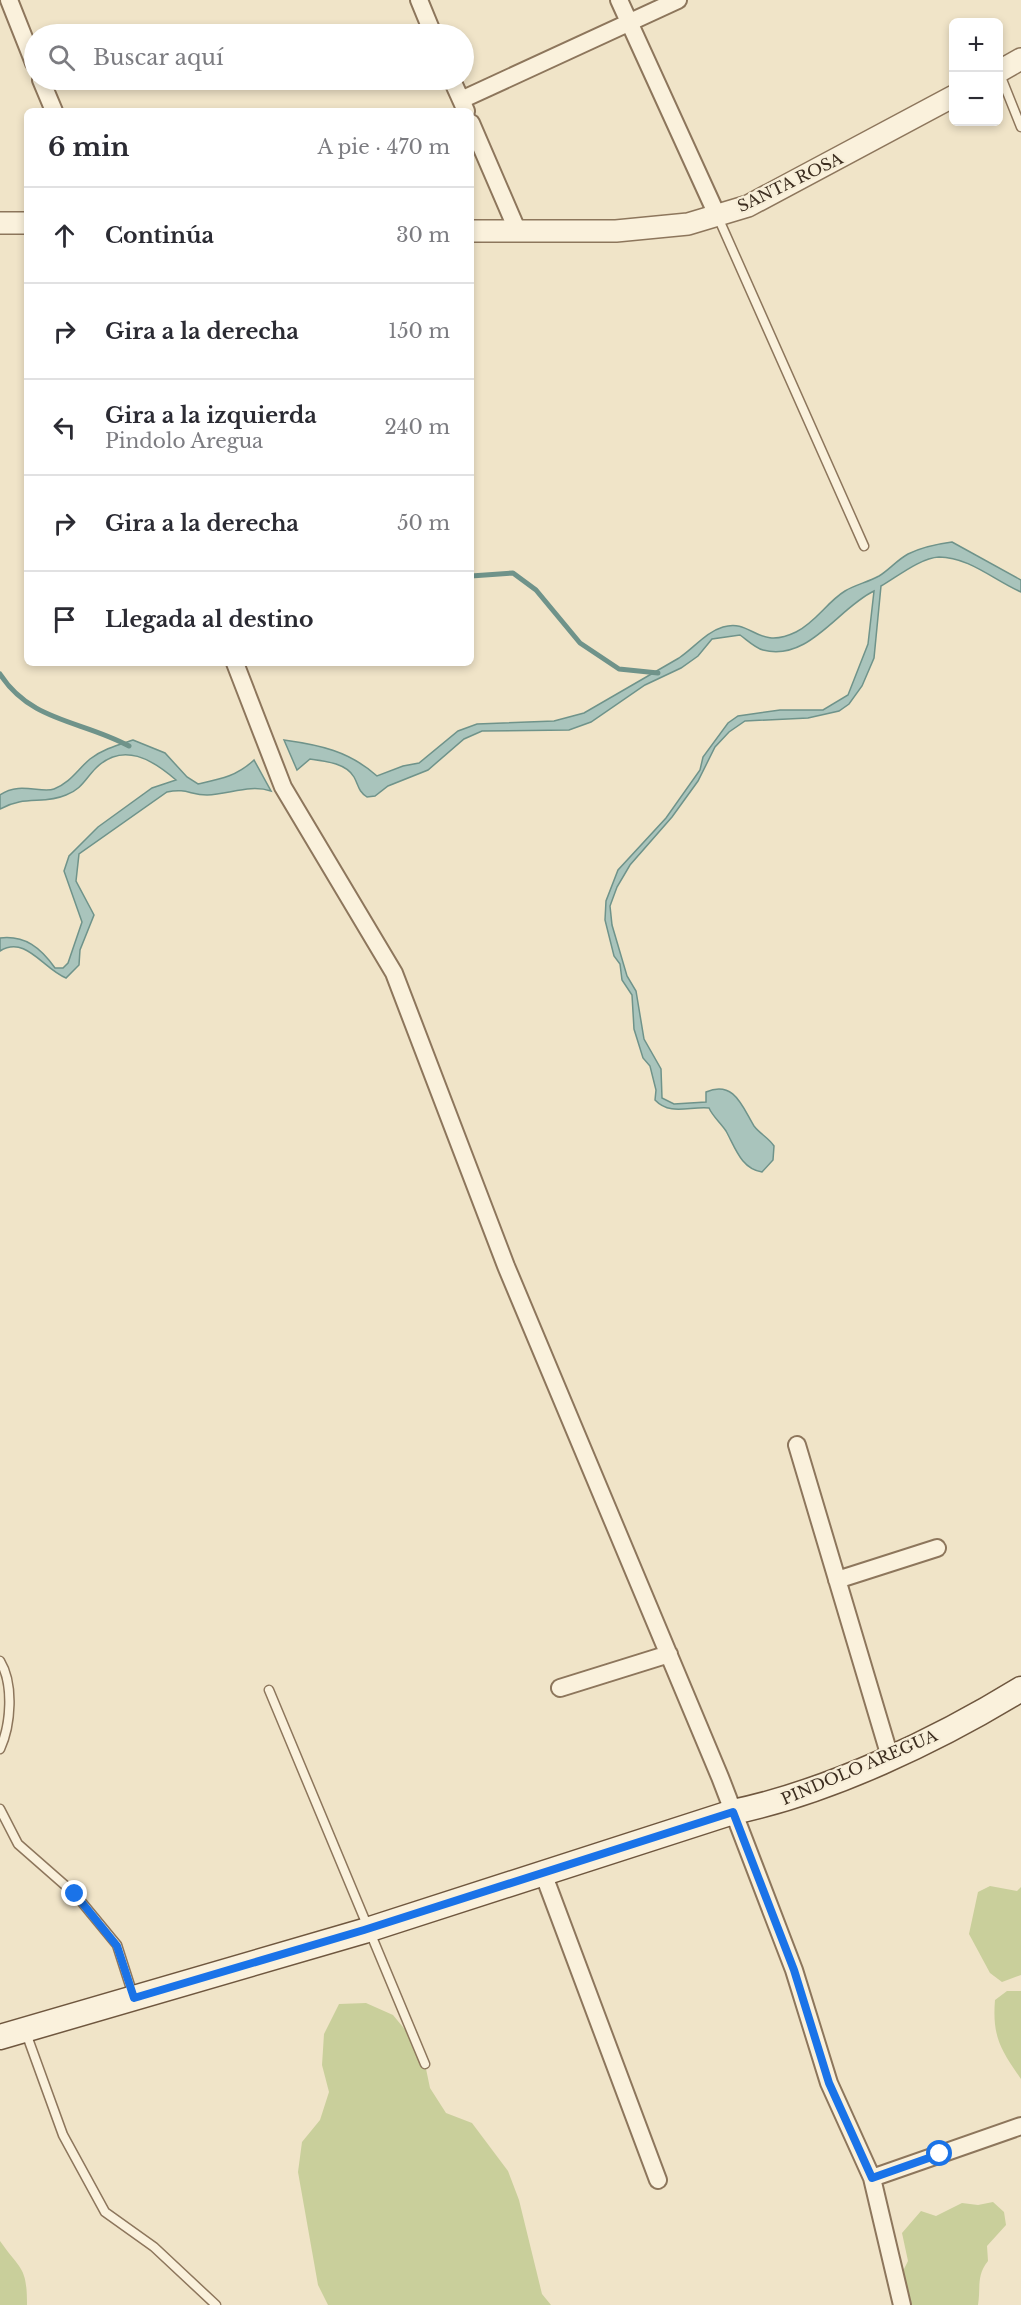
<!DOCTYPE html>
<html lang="es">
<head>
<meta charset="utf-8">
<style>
	body { margin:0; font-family:"Libre Baskerville",serif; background:#f7f7f7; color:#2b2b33 }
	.controls { position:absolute; right:18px; top:18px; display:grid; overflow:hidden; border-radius:9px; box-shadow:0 3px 9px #0003 }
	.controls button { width:54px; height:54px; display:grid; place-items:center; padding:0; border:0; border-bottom:2px solid #e1e1e2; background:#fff; color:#2b2b33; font:30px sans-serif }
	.stop { position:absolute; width:18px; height:18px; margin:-14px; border:4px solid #1a73e8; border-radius:50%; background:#fff }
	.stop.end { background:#1a73e8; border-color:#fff; box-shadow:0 2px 6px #0008 }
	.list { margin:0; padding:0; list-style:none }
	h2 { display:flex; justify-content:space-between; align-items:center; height:78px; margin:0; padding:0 24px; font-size:26px }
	h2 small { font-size:20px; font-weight:400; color:#7c7c81 }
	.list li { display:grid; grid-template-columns:39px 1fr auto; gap:18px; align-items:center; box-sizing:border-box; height:96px; padding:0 24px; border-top:2px solid #e1e1e2 }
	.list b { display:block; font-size:22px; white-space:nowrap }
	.list p { margin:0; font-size:20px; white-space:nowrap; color:#7c7c81 }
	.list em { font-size:20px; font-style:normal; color:#7c7c81 }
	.icon { flex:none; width:33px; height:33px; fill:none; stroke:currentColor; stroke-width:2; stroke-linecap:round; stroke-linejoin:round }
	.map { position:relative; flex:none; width:1021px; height:2305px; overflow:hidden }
	.search { position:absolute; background:#fff; box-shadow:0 3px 9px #0003; left:24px; top:24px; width:450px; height:66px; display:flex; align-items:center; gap:15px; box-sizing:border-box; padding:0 21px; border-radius:33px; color:#7c7c81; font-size:22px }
	.panel { position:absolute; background:#fff; box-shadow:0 3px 9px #0003; left:24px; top:108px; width:450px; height:558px; border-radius:9px }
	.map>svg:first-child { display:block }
</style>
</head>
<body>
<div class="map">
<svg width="1021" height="2305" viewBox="0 0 1021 2305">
	<rect width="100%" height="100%" fill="#f0e4c8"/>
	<!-- green -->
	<path fill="#c9cf9b" d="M990,1886L1017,1891L1021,1887V1975L1002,1982L990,1973L969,1934L978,1892Z
		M1007,1991H1021V2079C1001,2050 992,2037 995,2000Z
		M366,2003L393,2015L412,2038L425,2064L430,2088L446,2113L472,2123L508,2171L519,2200L542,2294L551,2305H328L318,2285L298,2172L302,2142L320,2120L329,2092L322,2065L324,2034L339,2004Z
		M993,2202L1004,2212L1006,2225L987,2246L988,2261C976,2276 981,2287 978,2305H910L902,2273L908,2261L902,2233L921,2211L936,2216L962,2203L978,2205Z
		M0,2241C21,2271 27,2266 27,2305H0Z"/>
	<!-- water -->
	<path fill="#a9c4bc" stroke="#6f938a" stroke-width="1.5" d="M952,542L1021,580V592C995,581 969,557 939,557C920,558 897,577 881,586L874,658L862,686L849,704L839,711L808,718L745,721L729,732L715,747L698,781L672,817L630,865L617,887L610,906L612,925L627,976L636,991L644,1039L661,1069L662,1098L674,1104L706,1102V1092C734,1080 742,1106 754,1126C760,1134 769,1138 774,1146L773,1160L762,1172C741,1169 735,1147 726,1131C721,1123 713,1117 709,1108C690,1106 670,1116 655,1100L656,1090L650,1066L643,1058L634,1029L632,995L622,980L620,964L614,956L605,920L606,901L618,870L666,818L700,770L703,757L728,723L738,716L780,710H823L848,695L868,644L874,591C838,608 809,662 763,650C755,648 746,639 740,635L712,639L698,656L681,668L645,685L591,722L569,730L482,731L464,739L428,770L388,786L375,796L367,797C358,791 359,786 354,777C346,763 324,761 310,759L297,770L284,740C320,745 349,751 377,776L403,766L419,763L458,731L477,724L554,721L584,713L679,658C694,648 706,632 723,627C752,618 757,651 796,632C816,622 827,602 845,591C855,585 868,582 879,576C889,570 897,560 908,554C922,547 937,544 952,542Z
		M133,740L165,753L187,777L198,784C221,779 237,776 254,760L271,791C250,784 230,794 207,795C190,795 187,788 167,792L79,854L76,881L94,915L80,950L79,965L66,978C43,969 26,935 0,951V938C25,935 41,948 55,968H63L68,963L82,922L64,871L69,856L98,827L152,788L176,780C153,760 123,741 96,768C85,779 82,789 66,795C43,805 25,795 0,809V795C19,781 42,794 54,789C71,782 77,770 90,759C103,749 118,745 133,740Z"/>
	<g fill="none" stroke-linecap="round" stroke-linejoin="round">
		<!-- stream -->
		<path stroke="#6f938a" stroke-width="5" d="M471,576L513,573L536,590L580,643L619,669L658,673
			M0,674C31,722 81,720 129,746"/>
		<defs>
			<path id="service" d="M999,72L1021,127
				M717,215L864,546
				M0,1661C14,1684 11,1725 0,1749
				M269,1690L425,2064
				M0,1809L18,1844L75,1894L117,1945L133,1995
				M26,2033L63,2135L105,2212L154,2247L216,2305"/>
			<path id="minor" d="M9,0L34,63
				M419,0L433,34
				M619,0L717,215
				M41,80L54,111
				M452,80L466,111
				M461,100L678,0
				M471,123L518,232
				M235,663L283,787L394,973L506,1266L720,1777L794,1970L829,2083L872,2178L902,2305
				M797,1445L890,1757
				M837,1580L937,1548
				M560,1688L669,1654
				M543,1873L658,2180
				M872,2178L1021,2126"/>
			<path id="tertiary" d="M998,72L1021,59
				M0,223H27
				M471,231H616L688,224L748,206L954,96"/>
			<path id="secondary" d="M0,2037L364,1931L733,1812C829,1792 938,1740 1021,1689"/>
		</defs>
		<!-- service casing -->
		<use href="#service" stroke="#8d765c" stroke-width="11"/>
		<!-- minor casing -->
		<use href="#minor" stroke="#8d765c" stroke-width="20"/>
		<!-- tertiary casing -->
		<use href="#tertiary" stroke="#8d765c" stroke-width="24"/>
		<!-- secondary casing -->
		<use href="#secondary" stroke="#6f573f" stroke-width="27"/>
		<!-- service -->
		<use href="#service" stroke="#faf1dc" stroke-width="8"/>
		<!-- minor -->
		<use href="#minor" stroke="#faf1dc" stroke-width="16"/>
		<!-- tertiary -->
		<use href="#tertiary" stroke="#faf1dc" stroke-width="21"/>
		<!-- secondary -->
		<use href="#secondary" stroke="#faf1dc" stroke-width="24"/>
	</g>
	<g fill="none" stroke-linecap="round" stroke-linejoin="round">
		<!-- route -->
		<path stroke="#1a73e8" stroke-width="8" d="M75,1894L117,1946L134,1998L364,1930L733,1812L794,1970L829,2083L872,2178L940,2154"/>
	</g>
	<g text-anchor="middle" stroke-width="4.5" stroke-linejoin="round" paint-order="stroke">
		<!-- street labels -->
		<g font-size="16" fill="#3d2e20" stroke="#f7eed8">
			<text transform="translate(790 182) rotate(-26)" y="6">SANTA ROSA</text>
			<text transform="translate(859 1767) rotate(-23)" y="6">PINDOLO AREGUA</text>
		</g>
	</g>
</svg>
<div class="controls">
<button>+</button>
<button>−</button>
</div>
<div class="stop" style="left:940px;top:2154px"></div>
<div class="stop end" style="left:75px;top:1894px"></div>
<div class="search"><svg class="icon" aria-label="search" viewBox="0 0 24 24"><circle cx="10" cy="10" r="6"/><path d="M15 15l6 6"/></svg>Buscar aquí</div>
<section class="panel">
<h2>6 min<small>A pie · 470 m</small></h2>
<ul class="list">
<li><svg class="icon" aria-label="ahead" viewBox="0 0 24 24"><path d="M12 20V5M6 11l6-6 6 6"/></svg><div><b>Continúa</b></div><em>30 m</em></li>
<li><svg class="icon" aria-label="right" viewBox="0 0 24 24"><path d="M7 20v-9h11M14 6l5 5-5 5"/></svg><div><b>Gira a la derecha</b></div><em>150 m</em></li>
<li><svg class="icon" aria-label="left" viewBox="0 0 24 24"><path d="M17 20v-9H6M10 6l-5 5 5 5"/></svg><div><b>Gira a la izquierda</b><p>Pindolo Aregua</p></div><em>240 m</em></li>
<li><svg class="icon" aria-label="right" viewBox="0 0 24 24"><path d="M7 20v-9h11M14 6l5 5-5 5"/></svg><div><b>Gira a la derecha</b></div><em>50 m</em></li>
<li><svg class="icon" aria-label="arrive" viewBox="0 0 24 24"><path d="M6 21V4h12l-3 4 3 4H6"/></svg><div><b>Llegada al destino</b></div></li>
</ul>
</section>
</div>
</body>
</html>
